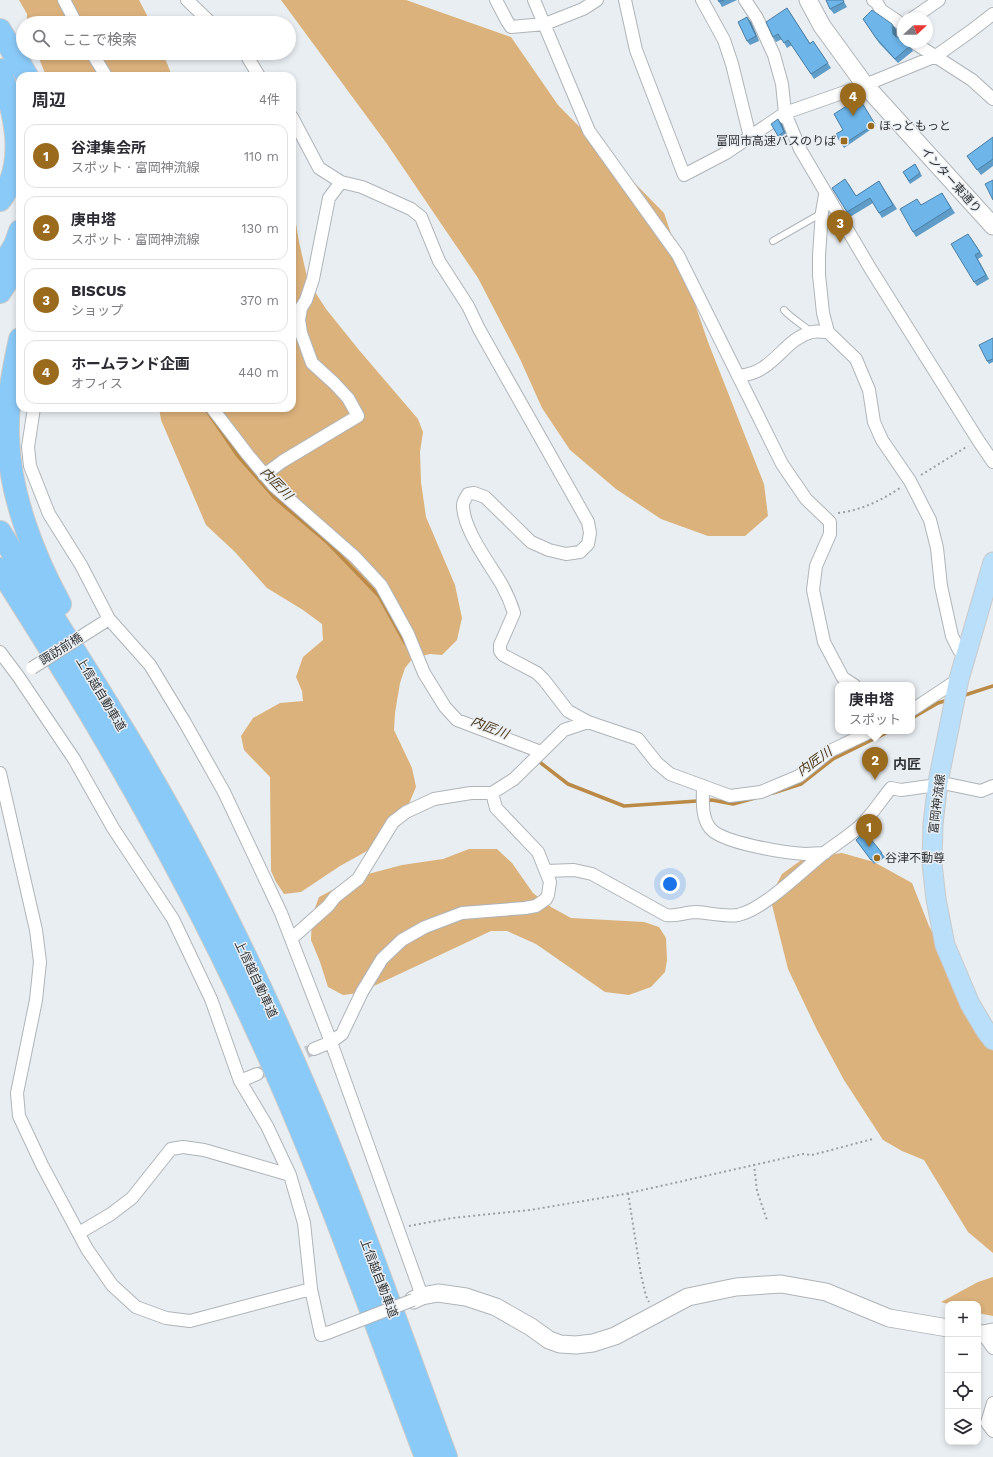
<!DOCTYPE html>
<html lang="ja">
<head>
<meta charset="utf-8">
<style>
	body { margin:0; font-family:"Work Sans","Noto Sans JP",sans-serif; background:#f7f7f7; color:#2b2b33 }
	.controls { position:absolute; right:12px; bottom:12px; display:grid; overflow:hidden; border-radius:8px; box-shadow:0 2px 6px #0003 }
	.controls button { width:36px; height:36px; display:grid; place-items:center; padding:0; border:0; border-bottom:1px solid #e1e1e2; background:#fff; color:#2b2b33; font:20px sans-serif }
	.compass { position:absolute; left:897px; top:12px; width:36px; height:36px; border-radius:50%; background:#fff; box-shadow:0 2px 6px #0003; rotate:69deg }
	.you { position:absolute; left:670px; top:884px; width:14px; height:14px; margin:-10px; border:3px solid #fff; border-radius:50%; background:#1a73e8; box-shadow:0 0 0 6px #1a73e833 }
	.badge { display:grid; place-items:center; width:26px; height:26px; border-radius:50%; background:#9a6a1d; color:#fff; font-size:13px; font-weight:700 }
	.pin { position:absolute; translate:-50% -33px; filter:drop-shadow(0 1px 2px #0008) }
	.pin::after { content:''; position:absolute; top:21px; width:14px; height:12px; background:inherit; clip-path:polygon(0 0,100% 0,50% 100%) }
	.popup { position:absolute; left:835px; top:682px; width:80px; height:52px; box-sizing:border-box; display:grid; place-content:center; border-radius:8px; background:#fff; filter:drop-shadow(0 1px 3px #0005); font-size:13px; white-space:nowrap; color:#7c7c81 }
	.popup b { font-size:15px; color:#2b2b33 }
	.popup::after { content:''; position:absolute; left:50%; top:100%; margin-left:-8px; border:8px solid transparent; border-top-color:#fff }
	.list { margin:0; padding:0; list-style:none }
	h2 { display:flex; justify-content:space-between; align-items:center; height:52px; margin:0; padding:0 16px; font-size:17px }
	h2 small { font-size:13px; font-weight:400; color:#7c7c81 }
	.list li { display:grid; grid-template-columns:26px 1fr auto; gap:12px; align-items:center; box-sizing:border-box; height:64px; margin:0 8px 8px; padding:0 8px; border:1px solid #e1e1e2; border-radius:12px }
	.list b { display:block; font-size:15px; white-space:nowrap }
	.list p { margin:0; font-size:13px; white-space:nowrap; color:#7c7c81 }
	.list em { font-size:13px; font-style:normal; color:#7c7c81 }
	.icon { flex:none; width:22px; height:22px; fill:none; stroke:currentColor; stroke-width:2; stroke-linecap:round; stroke-linejoin:round }
	.map { position:relative; flex:none; width:993px; height:1457px; overflow:hidden }
	.search { position:absolute; background:#fff; box-shadow:0 2px 6px #0003; left:16px; top:16px; width:280px; height:44px; display:flex; align-items:center; gap:10px; box-sizing:border-box; padding:0 14px; border-radius:22px; color:#7c7c81; font-size:15px }
	.panel { position:absolute; background:#fff; box-shadow:0 2px 6px #0003; left:16px; top:72px; width:280px; height:340px; border-radius:12px }
	.map>svg:first-child { display:block }
</style>
</head>
<body>
<div class="map">
<svg width="993" height="1457" viewBox="0 0 993 1457">
	<rect width="100%" height="100%" fill="#e9eef2"/>
	<!-- green -->
	<path fill="#dbb27c" d="M19,0H139L151,23H27V14Z
		M281,0H406L511,37L558,105L664,213L708,342L764,484L768,516L745,536H708L661,519L616,489L570,450L542,408L520,359L478,278L387,144Z
		M37,53H163L172,76H46Z
		M292,199L299,242L308,281L326,309L359,350L418,419L423,432L420,452L421,482L426,517L455,585L462,618L457,640L442,655L430,654L413,658L405,668L400,683L395,713L394,730L412,768L416,787L400,825L385,841L340,866L301,892L284,894L276,882L271,871L270,777L244,750L241,736L253,718L280,703L303,701L302,691L296,677L303,657L323,640L322,624L303,610L267,588L235,552L206,525L161,420L159,408H292Z
		M469,849H497L512,863L533,893L551,907L571,918L644,922L659,927L666,938L667,960L665,972L651,987L629,995L605,992L536,944L507,931H491L359,993L343,995L328,987L320,962L311,940L312,916L319,897L357,877L402,865L443,859Z
		M842,853L874,862L912,883L929,926L993,1043V1253L968,1232L924,1160L902,1151L883,1140L844,1080L817,1030L788,969L770,897L782,874L804,858Z
		M993,1277V1316L978,1313V1304H948L941,1302L978,1282Z"/>
	<g fill="none" stroke-linecap="round" stroke-linejoin="round">
		<!-- stream -->
		<path stroke="#ba8a46" stroke-width="3.5" d="M205,408L238,456L275,498L328,543L379,596L405,643
			M962,696L993,686
			M912,718L938,703L948,700
			M537,760L568,784L624,806L712,800L733,804L755,798
			M773,793L801,784L833,759L890,731"/>
		<!-- street-tunnel -->
		<path stroke="#c4c8cc" stroke-width="12" stroke-dasharray="12 6" stroke-linecap="butt" d="M257,1074L314,1049"/>
		<defs>
			<path id="lane" d="M773,241L822,213
				M784,310C792,319 802,324 811,332"/>
			<path id="street" d="M64,0L76,23
				M187,0L211,23
				M496,0L507,21L511,27L545,24L583,9L597,0
				M534,0L589,131L678,255L782,464L806,499L830,522V534L816,566L813,590L824,642L843,678L854,685
				M625,0L636,50L684,175L726,153L785,113L865,85L936,56L971,31L993,14
				M702,0L724,40L732,64L750,137
				M745,0L757,18L774,55L782,84L785,113L800,149L870,268L978,440L993,462
				M873,0L877,3L881,10L903,25V35
				M913,18L939,0
				M913,42L972,80L993,99
				M92,53L106,76
				M245,53L259,76
				M292,117L319,168L341,182L362,187L411,209L421,217L439,261L468,306L479,329L588,522L590,533L588,544L580,552L566,554L549,550L531,542L485,497L474,493L468,494C466,498 463,501 463,505C463,530 490,564 502,585C507,594 511,603 514,613L500,645V651L503,655L537,673L544,680L568,711L588,722
				M825,195L822,212L819,255V275L823,313L828,332L856,359L869,390L874,422L882,440L910,481L930,520L937,548L941,586L952,636L959,650L966,654
				M738,376C747,375 756,373 764,367C781,356 791,337 812,332C817,331 822,332 828,332
				M34,408L28,447L30,466L49,514L81,565L109,619L150,665L184,721L224,792L281,913L331,1042L422,1296
				M212,408L248,455L274,486L355,557L381,585L408,634L424,673L445,707L457,720L541,752
				M264,475L283,461L358,416L348,398L334,383L312,363L301,333L299,320L301,308L306,300L313,279L329,198L341,182
				M90,631L109,619
				M0,652L18,676L74,759L113,828L173,919L211,999L240,1081L267,1126L290,1175L304,1223L311,1289L321,1335L330,1332
				M912,710L959,679
				M0,773L36,930L40,962L36,1000L17,1093L19,1116L42,1165L87,1249L112,1285L136,1307L166,1318L190,1321L311,1289
				M938,782L981,791L993,786
				M703,786C703,799 701,817 710,828C721,843 786,853 806,854C812,854 818,853 825,853
				M546,871L574,870L592,874L666,915C676,917 685,912 696,912C710,913 724,917 738,915C763,910 803,870 824,853C836,844 849,836 860,826C872,815 881,800 891,788L901,790L937,785
				M291,939L328,906L335,897L358,879L393,822L406,812L434,799L471,793H492L514,779L564,730L588,722L638,739L657,763L670,774L730,796L761,792L799,776L830,751L872,731
				M314,1049L331,1042L342,1034L362,992L382,959L402,940L425,927L462,913L525,908L536,906L546,899L548,895L550,882L538,852L496,808L492,793
				M240,1081L257,1074
				M79,1233L111,1214L132,1198L171,1149L183,1147L204,1150L290,1175
				M983,1334L993,1348
				M993,1403L987,1423L993,1431"/>
			<path id="secondary" d="M808,0L822,26L865,85L993,226
				M413,1300L422,1296L438,1293L466,1297L496,1307L531,1327L549,1340L560,1344L576,1345L593,1343L615,1336L688,1297L736,1287L781,1284L826,1292L889,1318L948,1328
				M978,1333L983,1334L993,1332"/>
			<path id="primary" d="M993,562L959,679L938,782L933,824L932,864L936,899L945,945L970,1004L986,1031L993,1040"/>
			<path id="highway" d="M0,30L27,76
				M0,70C14,110 29,163 0,200
				M0,270L15,245L20,231
				M0,292L20,261
				M20,339C13,371 7,403 8,436C9,492 33,555 60,604
				M0,532C69,644 142,753 202,870C242,946 278,1024 312,1104C361,1220 402,1339 446,1457
				M0,569C33,621 66,673 97,725C155,824 209,924 256,1028C321,1167 371,1313 426,1457"/>
		</defs>
		<!-- lane casing -->
		<use href="#lane" stroke="#afb4b8" stroke-width="8"/>
		<!-- street casing -->
		<use href="#street" stroke="#afb4b8" stroke-width="14"/>
		<!-- secondary casing -->
		<use href="#secondary" stroke="#afb4b8" stroke-width="19"/>
		<!-- primary casing -->
		<use href="#primary" stroke="#c9caca" stroke-width="21"/>
		<!-- highway casing -->
		<use href="#highway" stroke="#c9caca" stroke-width="24"/>
		<!-- path -->
		<path stroke="#9ca0a3" stroke-width="2" stroke-dasharray="2 3" stroke-linecap="butt" d="M921,475L968,446
			M838,513C862,510 880,501 900,488
			M754,1164L757,1191L767,1220
			M628,1193L641,1275L646,1296L649,1302
			M409,1226L452,1218L530,1210L625,1194L803,1154L812,1155L873,1139"/>
		<!-- lane -->
		<use href="#lane" stroke="#fff" stroke-width="6"/>
		<!-- street -->
		<use href="#street" stroke="#fff" stroke-width="12"/>
		<!-- secondary -->
		<use href="#secondary" stroke="#fff" stroke-width="17"/>
		<!-- primary -->
		<use href="#primary" stroke="#b9dffb" stroke-width="19"/>
		<!-- highway -->
		<use href="#highway" stroke="#8acaf9" stroke-width="22"/>
		<defs>
			<path id="street-bridge" d="M32,668L90,631
				M330,1332L413,1300"/>
		</defs>
		<!-- street-bridge casing -->
		<use href="#street-bridge" stroke="#afb4b8" stroke-width="14" stroke-linecap="butt"/>
		<!-- street-bridge -->
		<use href="#street-bridge" stroke="#fff" stroke-width="12"/>
	</g>
	<!-- wall -->
	<path fill="#5f9cc8" d="M718,0H737L722,7Z
		M826,0H843L847,7L834,14L830,9Z
		M787,8L810,43L813,41L831,68L814,79L792,45L787,48L782,39L776,42L773,37Z
		M863,19L896,29V37L906,42V43L910,46L913,51L898,63L879,43Z
		M751,22L759,41L750,45L747,41Z
		M859,98L876,126L844,148L842,145L843,130Z
		M782,124L787,137L781,141L778,136Z
		M993,137V166L981,175L967,156Z
		M915,164L922,176L910,184L903,172Z
		M879,181L897,209L882,218L873,203L850,217L847,212L849,184L856,196Z
		M942,193L955,213L916,237L913,232Z
		M971,238L983,256L978,259L989,279L977,286L974,282Z
		M993,339V362L989,364L987,361Z
		M865,832L885,857L877,863L876,862L874,864L856,840Z"/>
	<!-- shaded-wall -->
	<path fill="#4d7fa3" d="M747,17L751,22L759,41L756,36Z
		M892,24L896,29L897,39L893,34Z
		M778,119L782,124L787,137L784,132Z"/>
	<!-- building -->
	<path fill="#6eb5e9" stroke="#4d7fa3" d="M718,0H724L719,2Z
		M826,0H843L844,2L830,9Z
		M787,8L810,44L813,41L828,63L811,74L788,40L784,43L778,34L773,37L766,22Z
		M872,10L892,24L893,34L896,37H902L903,42H905L910,46L895,59L876,38L863,19Z
		M747,17L756,36L747,41L738,22Z
		M859,98L875,124L842,145L836,134L843,130L834,114Z
		M778,119L784,132L778,136L771,124Z
		M993,137V159L977,170L967,156Z
		M915,164L920,173L909,181L903,172Z
		M845,179L856,196L879,181L893,205L879,213L870,198L847,212L832,188Z
		M993,180V200L985,184Z
		M942,193L951,208L913,232L900,209L917,199L921,205Z
		M968,234L980,252L975,255L986,275L974,282L951,244Z
		M993,338V359L987,361L979,345Z
		M865,832L882,853L874,859V858L871,860L856,840Z"/>
	<!-- markers -->
	<g fill="#9a6a1d" stroke="#e9eef2" stroke-width="1.5">
		<circle cx="871" cy="126" r="4"/>
		<rect x="840" y="137" width="8" height="8" rx="2"/>
		<circle cx="877" cy="858" r="4"/>
	</g>
	<g text-anchor="middle" stroke-width="3" stroke-linejoin="round" paint-order="stroke">
		<!-- poi labels -->
		<g font-size="12" fill="#303234" stroke="#e9eef2" text-anchor="start">
			<text x="879" y="130">ほっともっと</text>
			<text x="836" y="145" text-anchor="end">富岡市高速バスのりば</text>
			<text x="885" y="862">谷津不動尊</text>
		</g>
		<!-- street labels -->
		<g font-size="12" fill="#303234" stroke="#e9eef2">
			<text transform="translate(951 180) rotate(48)" y="4">インター東通り</text>
			<text transform="translate(61 649) rotate(-32)" y="4">諏訪前橋</text>
			<text transform="translate(101 694) rotate(59)" y="4">上信越自動車道</text>
			<text transform="translate(937 804) rotate(-83)" y="4">富岡神流線</text>
			<text transform="translate(256 979) rotate(65)" y="4">上信越自動車道</text>
			<text transform="translate(379 1278) rotate(69)" y="4">上信越自動車道</text>
		</g>
		<!-- water labels -->
		<g font-size="13" font-style="italic" fill="#4b3618" stroke="#e9eef2">
			<text transform="translate(277 483) rotate(46)" y="5">内匠川</text>
			<text transform="translate(490 727) rotate(22)" y="5">内匠川</text>
			<text transform="translate(814 761) rotate(-35)" y="5">内匠川</text>
		</g>
		<!-- quarter labels -->
		<g font-size="14" font-weight="bold" fill="#303234" stroke="#e9eef2">
			<text x="907" y="769">内匠</text>
		</g>
	</g>
</svg>
<div class="controls">
<button>+</button>
<button>−</button>
<button><svg class="icon" aria-label="locate" viewBox="0 0 24 24"><circle cx="12" cy="12" r="6"/><path d="M12 2v4M12 18v4M2 12h4M18 12h4"/></svg></button>
<button><svg class="icon" aria-label="layers" viewBox="0 0 24 24"><path d="M12 4l9 5-9 5-9-5zM3 14l9 5 9-5"/></svg></button>
</div>
<svg class="compass" viewBox="-18 -18 36 36"><path d="M0-13l5 13h-10z" fill="#e53935"/><path d="M0 13l5-13h-10z" fill="#7c7c81"/></svg>
<div class="you"></div>
<div class="pin badge" style="left:869px;top:847px">1</div>
<div class="pin badge" style="left:875px;top:780px">2</div>
<div class="popup"><b>庚申塔</b>スポット</div>
<div class="pin badge" style="left:840px;top:243px">3</div>
<div class="pin badge" style="left:853px;top:116px">4</div>
<div class="search"><svg class="icon" aria-label="search" viewBox="0 0 24 24"><circle cx="10" cy="10" r="6"/><path d="M15 15l6 6"/></svg>ここで検索</div>
<section class="panel">
<h2>周辺<small>4件</small></h2>
<ul class="list">
<li><span class="badge">1</span><div><b>谷津集会所</b><p>スポット · 富岡神流線</p></div><em>110 m</em></li>
<li><span class="badge">2</span><div><b>庚申塔</b><p>スポット · 富岡神流線</p></div><em>130 m</em></li>
<li><span class="badge">3</span><div><b>BISCUS</b><p>ショップ</p></div><em>370 m</em></li>
<li><span class="badge">4</span><div><b>ホームランド企画</b><p>オフィス</p></div><em>440 m</em></li>
</ul>
</section>
</div>
</body>
</html>
